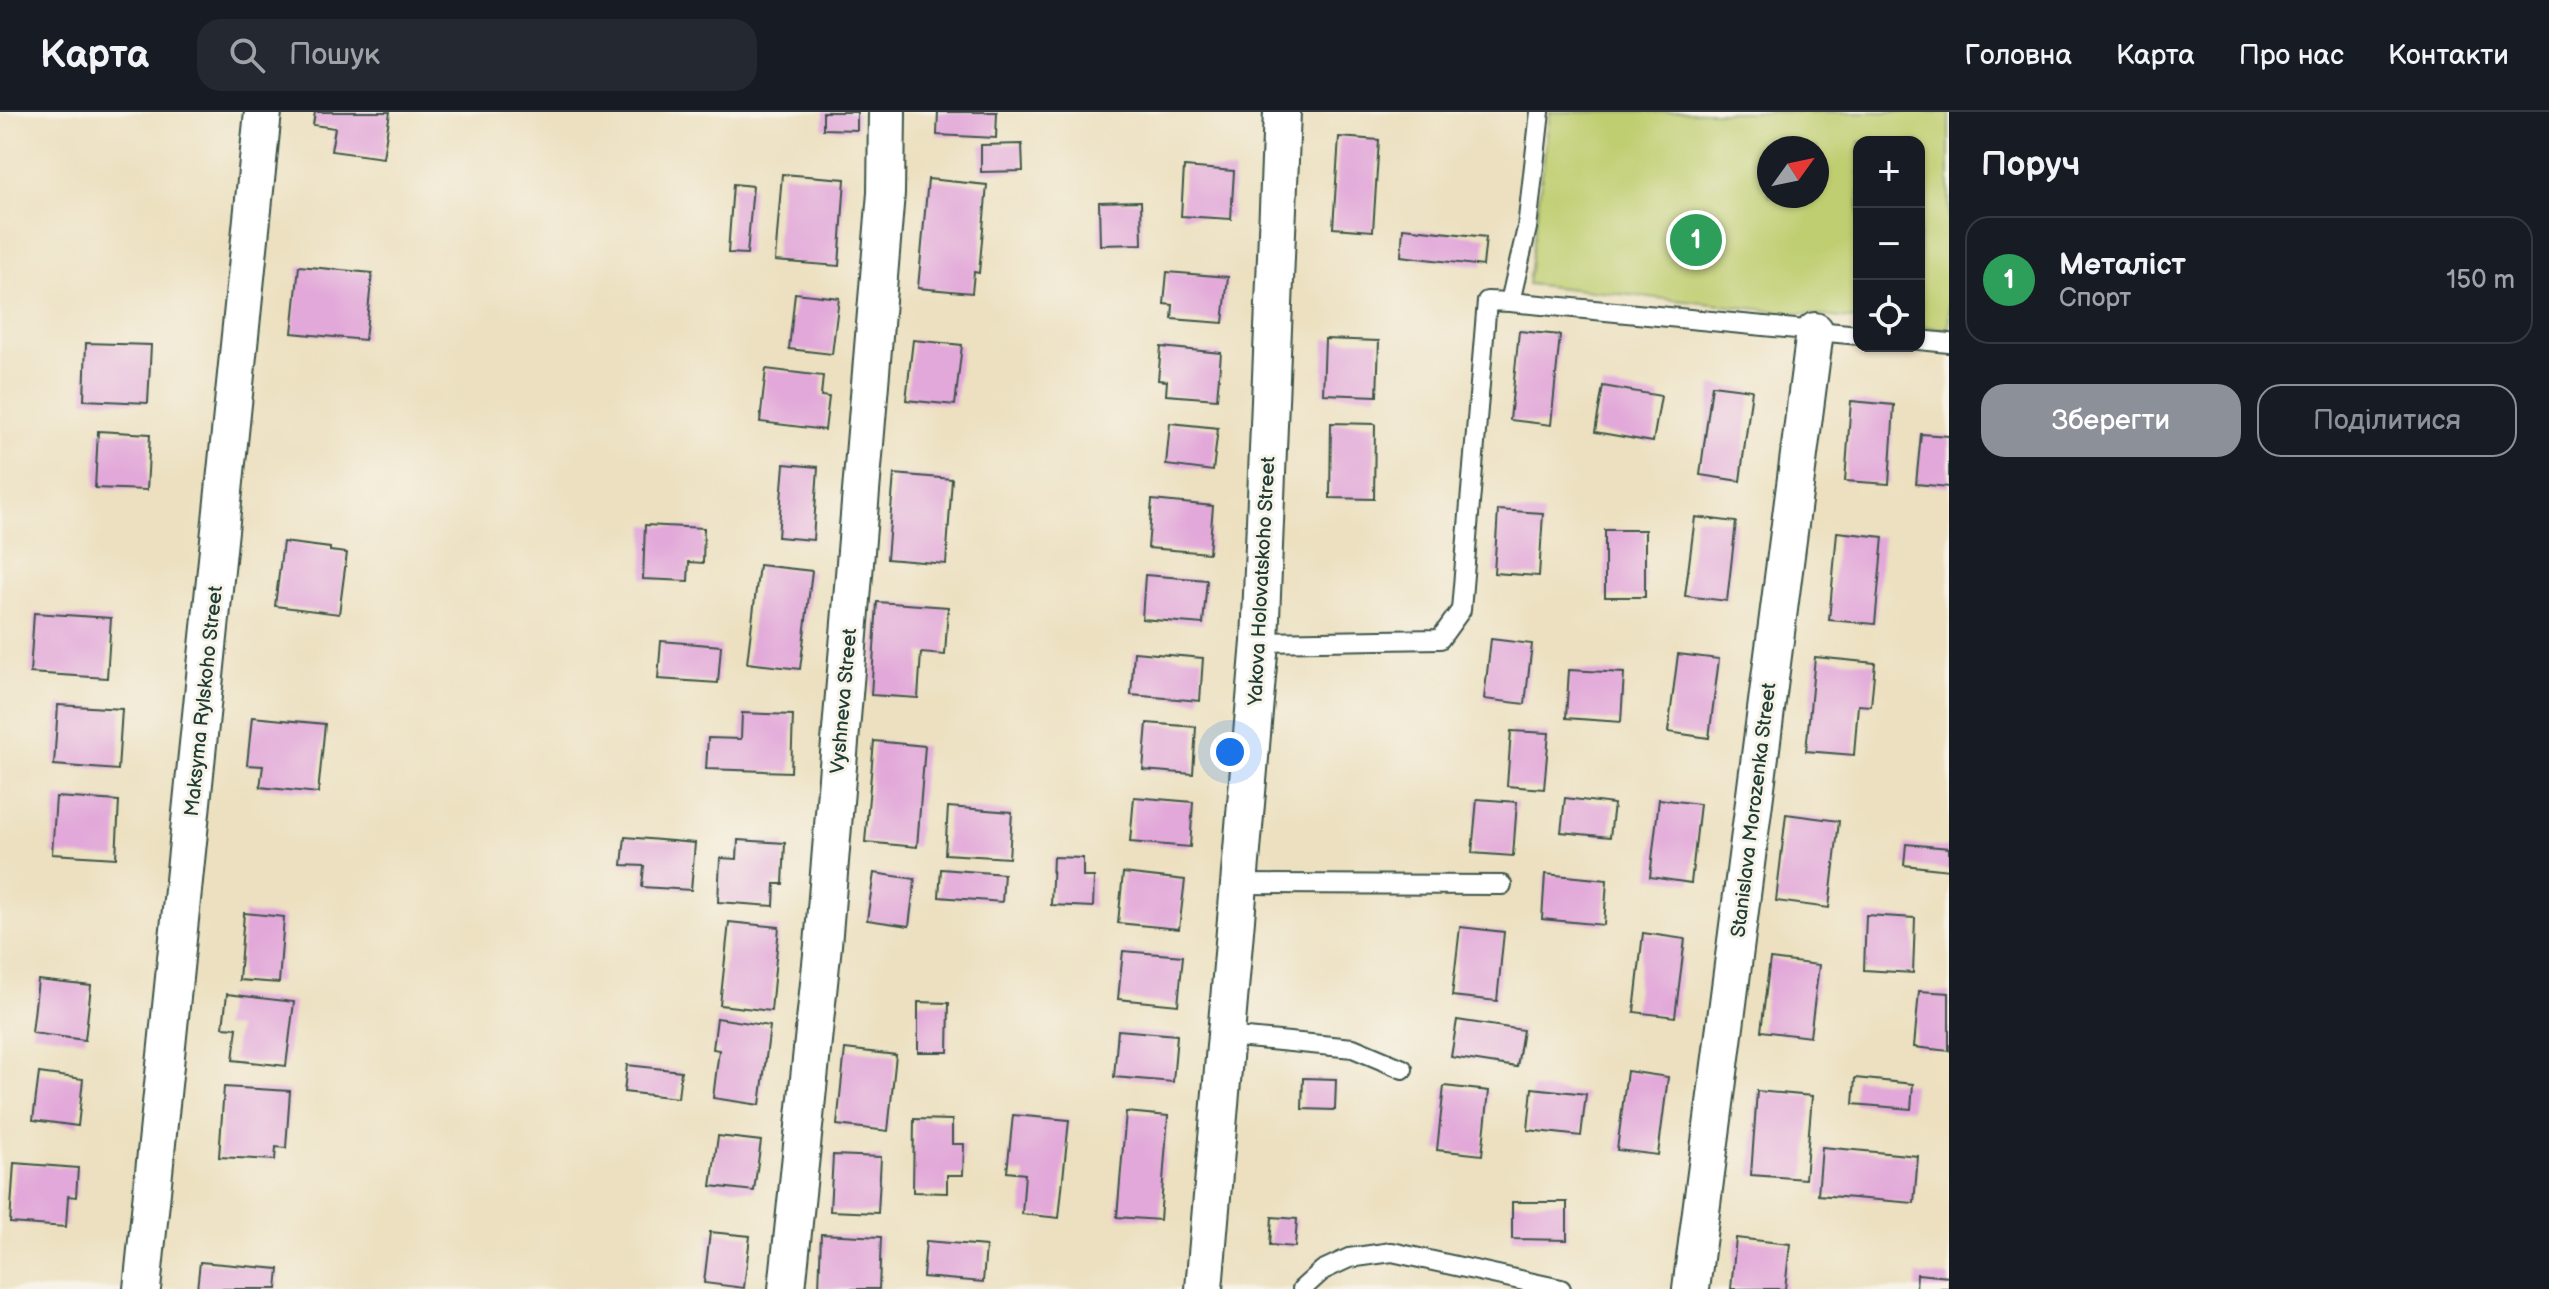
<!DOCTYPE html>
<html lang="uk">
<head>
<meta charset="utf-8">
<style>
	body { margin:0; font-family:"Balsamiq Sans",sans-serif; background:#242831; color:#f1f3f6 }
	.controls { position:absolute; right:24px; top:24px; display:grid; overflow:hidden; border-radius:16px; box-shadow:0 2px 6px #0004 }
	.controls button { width:72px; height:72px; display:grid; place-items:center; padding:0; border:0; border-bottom:2px solid #363941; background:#171b24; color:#f1f3f6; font:40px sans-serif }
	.compass { position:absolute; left:1757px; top:24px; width:72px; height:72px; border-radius:50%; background:#171b24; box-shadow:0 2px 6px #0004; rotate:57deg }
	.you { position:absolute; left:1230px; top:640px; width:28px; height:28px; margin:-20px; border:6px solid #fff; border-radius:50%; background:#1a73e8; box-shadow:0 0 0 12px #1a73e833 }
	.badge { display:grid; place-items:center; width:52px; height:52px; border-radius:50%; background:#8c9099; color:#fff; font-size:26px; font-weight:700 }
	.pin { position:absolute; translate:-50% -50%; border:4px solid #fff; box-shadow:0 2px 8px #0006 }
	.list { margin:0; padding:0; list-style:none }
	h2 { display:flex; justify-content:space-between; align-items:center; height:104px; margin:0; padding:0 32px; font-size:34px }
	h2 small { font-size:26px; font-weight:400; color:#9ea1a6 }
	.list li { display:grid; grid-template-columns:52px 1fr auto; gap:24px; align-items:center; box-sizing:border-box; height:128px; margin:0 16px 16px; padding:0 16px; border:2px solid #363941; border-radius:24px }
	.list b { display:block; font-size:30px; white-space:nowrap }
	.list p { margin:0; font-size:26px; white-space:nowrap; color:#9ea1a6 }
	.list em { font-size:26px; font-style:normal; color:#9ea1a6 }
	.actions { display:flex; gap:16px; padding:24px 32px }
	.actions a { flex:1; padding:18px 0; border:2px solid #8c9099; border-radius:24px; text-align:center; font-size:28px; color:#8c9099 }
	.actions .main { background:#8c9099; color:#fff }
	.icon { flex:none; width:44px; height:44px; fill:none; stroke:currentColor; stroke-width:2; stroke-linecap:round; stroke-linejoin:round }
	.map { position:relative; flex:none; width:1949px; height:1177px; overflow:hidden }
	header { display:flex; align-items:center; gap:48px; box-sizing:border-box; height:112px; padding:0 40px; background:#171b24; border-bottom:2px solid #363941 }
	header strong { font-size:38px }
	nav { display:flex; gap:44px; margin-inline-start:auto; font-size:28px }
	.search { width:560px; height:72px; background:#242831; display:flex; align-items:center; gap:20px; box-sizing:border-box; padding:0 28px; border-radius:24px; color:#9ea1a6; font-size:30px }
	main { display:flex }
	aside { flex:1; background:#171b24 }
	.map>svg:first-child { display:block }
</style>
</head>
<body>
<header>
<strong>Карта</strong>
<div class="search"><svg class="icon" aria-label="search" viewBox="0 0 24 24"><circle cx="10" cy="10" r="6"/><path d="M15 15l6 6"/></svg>Пошук</div>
<nav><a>Головна</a><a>Карта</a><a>Про нас</a><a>Контакти</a></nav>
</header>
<main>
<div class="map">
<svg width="1949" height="1177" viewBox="0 0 1949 1177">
	<rect width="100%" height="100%" fill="#f7f3e8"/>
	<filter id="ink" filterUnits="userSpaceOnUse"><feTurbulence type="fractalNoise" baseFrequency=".0125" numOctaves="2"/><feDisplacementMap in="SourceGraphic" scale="16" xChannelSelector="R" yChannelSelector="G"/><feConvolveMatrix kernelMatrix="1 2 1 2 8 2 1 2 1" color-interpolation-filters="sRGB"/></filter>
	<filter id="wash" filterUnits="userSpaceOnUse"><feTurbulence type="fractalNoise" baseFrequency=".006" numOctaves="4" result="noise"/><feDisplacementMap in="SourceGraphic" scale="32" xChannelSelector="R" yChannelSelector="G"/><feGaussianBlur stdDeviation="1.8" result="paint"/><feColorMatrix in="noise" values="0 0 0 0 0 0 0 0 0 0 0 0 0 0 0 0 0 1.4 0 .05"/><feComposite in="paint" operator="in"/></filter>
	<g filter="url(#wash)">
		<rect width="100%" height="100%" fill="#ece0c0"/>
		<!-- green -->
		<path fill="#bfce70" stroke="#6f8652" stroke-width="2" fill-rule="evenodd" d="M1550,0H1949V217L1919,214V30H1859V208L1528,172ZM1769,36H1817V84H1769Z"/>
		<g id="blocks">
			<!-- building -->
			<path fill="#e2a8d9" d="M315,0H390L383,46L331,39L335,16L313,13Z
				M823,0H857V18L823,17Z
				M938,0H997L996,26L937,23Z
				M1339,25L1379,28L1373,119L1333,116Z
				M1022,32L1023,59L981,60V33Z
				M1184,55L1234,59L1231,107L1181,104Z
				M782,62L845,67L839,154L775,149Z
				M928,67L987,73L979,161L974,160L972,181L918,176Z
				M733,72L753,74L747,142L728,141Z
				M1141,89L1142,132L1100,133L1099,90Z
				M1403,116L1486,125L1483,154L1401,144Z
				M299,154L372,161L365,228L292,221Z
				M1167,160L1228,165L1223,211L1172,207L1173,193L1164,192Z
				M795,181L839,186L832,242L789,237Z
				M1519,219L1560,223L1551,313L1510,308Z
				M1325,227L1379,229L1377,284L1323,282Z
				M913,228L962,233L955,293L906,288Z
				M86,231L151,233L148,291L84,288Z
				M1161,235L1221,241L1217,287L1166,283L1167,269L1158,268Z
				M766,257L823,264L821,284L829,285L825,318L760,310Z
				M1712,273L1752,278L1740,369L1700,363Z
				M1603,274L1661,284L1653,330L1595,320Z
				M1851,289L1894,293L1889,372L1845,369Z
				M1170,311L1218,316L1213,359L1166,353Z
				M1331,311L1375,312L1374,387L1330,386Z
				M98,319L150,322L147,378L95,376Z
				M1921,322L1949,324V375L1916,372Z
				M784,352L818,355L813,428L778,425Z
				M894,362L952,367L946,452L887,447Z
				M1152,388L1213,394L1209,441L1148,436Z
				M1498,398L1543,401L1539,464L1494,461Z
				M1695,405L1736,410L1727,489L1685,484Z
				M645,413L704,416L703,451L689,450L688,469L643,467Z
				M1605,418H1645V485H1605Z
				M1837,420L1883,425L1875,512L1829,508Z
				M283,430L330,436V439L347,441L339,502L275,494Z
				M759,453L812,459L800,557L747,551Z
				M1145,463L1207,468L1203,512L1142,507Z
				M877,490L948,495L945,543L921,541L918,586L871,583Z
				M34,501L111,506L107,566L30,561Z
				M1491,527L1532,532L1525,592L1484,587Z
				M661,529L721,534L718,571L658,567Z
				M1134,540L1203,546L1200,589L1131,583Z
				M1678,542L1719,547L1709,626L1668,620Z
				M1815,545L1875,551L1871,594L1858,593L1854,643L1806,639Z
				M1569,558L1624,561L1621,610L1566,606Z
				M58,593L122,597L118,658L54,653Z
				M742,601L793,603L791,660L706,657L708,626L741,627Z
				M252,605L325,612L318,681L260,675L263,654L247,653Z
				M1147,611L1196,615L1193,662L1143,658Z
				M1511,619L1549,621L1544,677L1507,674Z
				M874,629L925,634L917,735L865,730Z
				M56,685L119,689L116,746L52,742Z
				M1134,685L1193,690L1190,735L1130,730Z
				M1565,686L1614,692L1610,725L1561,720Z
				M1477,687L1517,690L1513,744L1472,741Z
				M1659,687L1700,692L1691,771L1650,765Z
				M948,695L1012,700L1009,746L945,742Z
				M1786,702L1839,709L1829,796L1776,789Z
				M625,725L695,731L691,778L642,775L644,754L622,753Z
				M738,728L785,731L783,772H775L774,794L718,790L720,746L737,747Z
				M1906,732L1949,736V758L1904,753Z
				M1053,745L1083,746V765H1094L1093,795L1051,793Z
				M941,757L1004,762L1002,790L939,785Z
				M874,761L915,767L909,814L867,808Z
				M1123,761L1185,768L1179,817L1118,811Z
				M1545,762L1607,768L1604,813L1542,807Z
				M244,801L284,805L279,871L239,868Z
				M1866,803L1915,806L1913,861L1864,858Z
				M729,810L779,815L771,899L720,893Z
				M1460,815L1504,820L1497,889L1452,884Z
				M1643,821L1685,827L1675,905L1634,900Z
				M1123,839L1183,844L1178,893L1118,887Z
				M1770,847L1819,853L1810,925L1761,919Z
				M38,868L91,874L85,928L32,921Z
				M1919,879L1949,881V939L1914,935Z
				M227,882L294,890L286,954L233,948L237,916L223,915Z
				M918,890L949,891L948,940H918Z
				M717,906L770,914L760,993L713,986L719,938L713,937Z
				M1457,908L1523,918L1517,955L1451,945Z
				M1118,918L1177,923L1173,970L1114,965Z
				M845,937L896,943L888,1019L837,1013Z
				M627,953L681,959L678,986L624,980Z
				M1627,959L1668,965L1658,1043L1617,1038Z
				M39,961L83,967L78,1014L33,1008Z
				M1303,966L1336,967L1335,998L1302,997Z
				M1855,966L1913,972L1911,997L1853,992Z
				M1444,974L1489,979L1482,1043L1437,1038Z
				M224,975L290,979L286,1036L276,1035L275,1048L219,1045Z
				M1532,976L1586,982L1581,1024L1528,1018Z
				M1757,979L1812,984L1805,1067L1751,1063Z
				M1126,1000L1168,1004L1160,1108L1117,1105Z
				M1013,1003L1069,1008L1059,1106L1022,1102L1025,1062L1007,1060Z
				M914,1007L952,1008V1032H964L963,1063H947V1081L913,1080Z
				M718,1024L761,1029L754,1079L711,1074Z
				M1822,1035L1918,1044L1914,1091L1818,1083Z
				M833,1043L881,1045L878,1101L830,1099Z
				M14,1051L78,1056L76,1085L68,1084L66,1115L10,1111Z
				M1512,1090H1567V1128L1512,1127Z
				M1272,1105L1297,1107L1295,1135L1270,1133Z
				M710,1120L750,1124L744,1176L704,1171Z
				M821,1122L881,1125L879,1177H819Z
				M1736,1126L1790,1132L1785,1177H1731Z
				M926,1129L986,1134L983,1170L923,1165Z
				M200,1150L279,1157L277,1177H197Z
				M1917,1162L1949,1165V1177H1916Z"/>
		</g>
	</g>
	<g filter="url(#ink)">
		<use href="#blocks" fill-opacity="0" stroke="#3e5549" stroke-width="2"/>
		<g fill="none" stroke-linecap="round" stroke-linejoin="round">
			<defs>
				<path id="service" d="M1540,0L1527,116L1510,190L1859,223
					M1919,228L1949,231
					M1260,530L1440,527L1461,498L1487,189L1510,190
					M1239,772L1502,773
					M1226,924L1353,936L1403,957
					M1302,1177L1323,1158L1349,1146L1392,1140L1561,1177"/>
				<path id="minor" d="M142,1177L263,0
					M787,1177L823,833L886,81L887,0
					M1204,1177L1260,530L1282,0
					M1691,1177L1815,219"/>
			</defs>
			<!-- service casing -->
			<use href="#service" stroke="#3e5549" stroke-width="22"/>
			<!-- minor casing -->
			<use href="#minor" stroke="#3e5549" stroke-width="40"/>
			<!-- service -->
			<use href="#service" stroke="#fff" stroke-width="18"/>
			<!-- minor -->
			<use href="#minor" stroke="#fff" stroke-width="36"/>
		</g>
	</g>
	<g text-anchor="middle" stroke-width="6" stroke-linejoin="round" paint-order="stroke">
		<!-- street labels -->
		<g font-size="20" fill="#1f3d34" stroke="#f7f3e8">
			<text transform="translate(1261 469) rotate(-87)" y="7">Yakova Holovatskoho Street</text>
			<text transform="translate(203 589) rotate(-84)" y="7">Maksyma Rylskoho Street</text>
			<text transform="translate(843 589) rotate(-85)" y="7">Vyshneva Street</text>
			<text transform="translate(1753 698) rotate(-83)" y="7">Stanislava Morozenka Street</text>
		</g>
	</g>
</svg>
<div class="controls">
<button>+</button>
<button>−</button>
<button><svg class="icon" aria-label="locate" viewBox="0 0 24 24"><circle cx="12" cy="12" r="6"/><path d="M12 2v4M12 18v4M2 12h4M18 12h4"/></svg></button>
</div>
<svg class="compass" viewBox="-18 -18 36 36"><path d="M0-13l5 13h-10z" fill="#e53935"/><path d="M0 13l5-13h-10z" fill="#9ea1a6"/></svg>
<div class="you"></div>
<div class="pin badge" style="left:1696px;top:128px;background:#2e9e5b">1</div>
</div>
<aside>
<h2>Поруч<small></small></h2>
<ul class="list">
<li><span class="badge" style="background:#2e9e5b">1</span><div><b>Металіст</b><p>Спорт</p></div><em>150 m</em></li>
</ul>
<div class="actions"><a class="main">Зберегти</a><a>Поділитися</a></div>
</aside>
</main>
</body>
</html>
